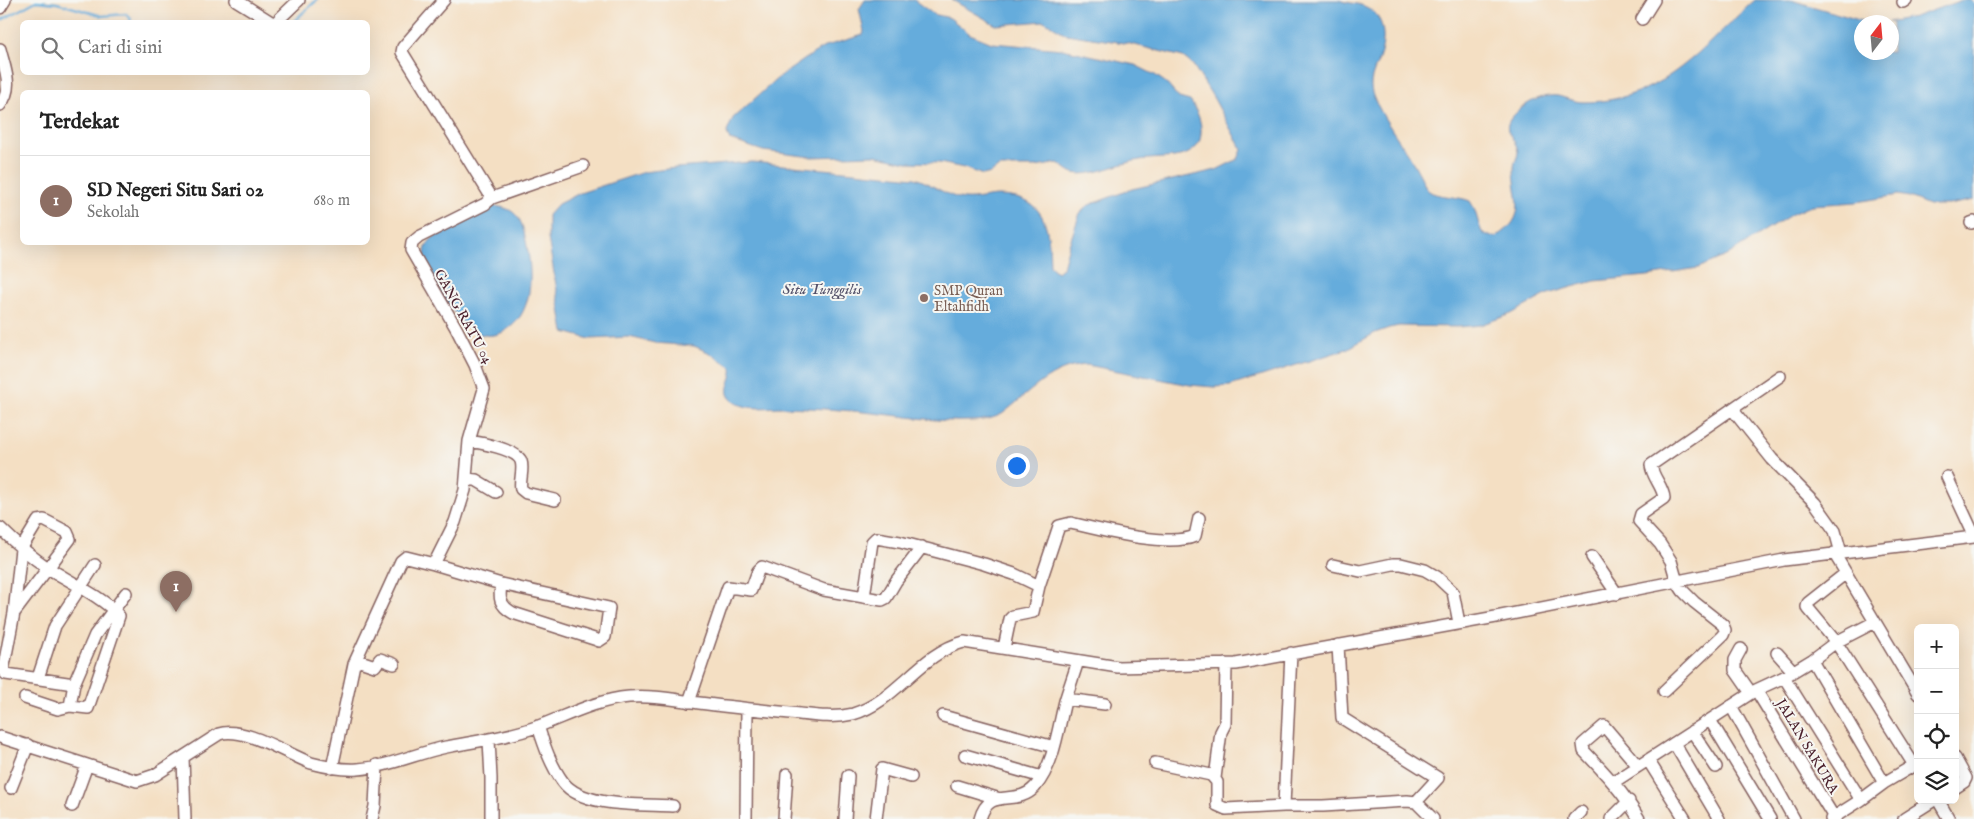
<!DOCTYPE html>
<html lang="id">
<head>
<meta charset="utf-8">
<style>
	body { margin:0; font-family:"IM FELL English",serif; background:#f6f6f6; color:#222 }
	.controls { position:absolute; right:15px; bottom:15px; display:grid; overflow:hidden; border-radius:8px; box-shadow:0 5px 20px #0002 }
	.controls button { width:45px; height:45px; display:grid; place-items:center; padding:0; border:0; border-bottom:1px solid #e0e0e0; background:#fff; color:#222; font:25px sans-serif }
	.compass { position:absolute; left:1854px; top:15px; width:45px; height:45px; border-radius:50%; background:#fff; box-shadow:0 5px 20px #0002; rotate:16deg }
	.you { position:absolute; left:1016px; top:465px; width:18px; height:18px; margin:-12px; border:4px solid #fff; border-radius:50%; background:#1a73e8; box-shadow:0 0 0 8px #1a73e833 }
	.badge { display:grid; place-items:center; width:32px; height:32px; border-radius:50%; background:#0f766e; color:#fff; font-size:16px; font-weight:700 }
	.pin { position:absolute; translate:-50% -41px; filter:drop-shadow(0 1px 2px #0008) }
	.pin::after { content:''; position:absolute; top:26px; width:18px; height:15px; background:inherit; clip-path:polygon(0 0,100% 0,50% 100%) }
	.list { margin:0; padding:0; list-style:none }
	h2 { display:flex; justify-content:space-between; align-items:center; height:65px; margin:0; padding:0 20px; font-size:21px }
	h2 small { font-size:16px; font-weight:400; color:#767676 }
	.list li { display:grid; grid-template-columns:32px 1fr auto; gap:15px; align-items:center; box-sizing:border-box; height:90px; padding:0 20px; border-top:1px solid #e0e0e0 }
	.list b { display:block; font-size:19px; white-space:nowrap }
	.list p { margin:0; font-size:16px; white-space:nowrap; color:#767676 }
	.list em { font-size:16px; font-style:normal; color:#767676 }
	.icon { flex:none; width:28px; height:28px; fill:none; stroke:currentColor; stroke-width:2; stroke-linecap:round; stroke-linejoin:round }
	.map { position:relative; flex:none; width:1974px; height:819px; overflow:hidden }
	.search { position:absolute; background:#fff; box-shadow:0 5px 20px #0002; left:20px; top:20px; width:350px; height:55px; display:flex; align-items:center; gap:12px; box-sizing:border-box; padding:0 18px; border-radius:8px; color:#767676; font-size:19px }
	.panel { position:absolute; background:#fff; box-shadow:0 5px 20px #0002; left:20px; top:90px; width:350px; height:155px; border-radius:8px }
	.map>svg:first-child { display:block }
</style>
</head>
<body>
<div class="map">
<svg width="1974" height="819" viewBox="0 0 1974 819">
	<rect width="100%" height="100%" fill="#f6f6f2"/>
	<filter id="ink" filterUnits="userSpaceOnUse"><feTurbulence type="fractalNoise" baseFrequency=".02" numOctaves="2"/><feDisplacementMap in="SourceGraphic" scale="10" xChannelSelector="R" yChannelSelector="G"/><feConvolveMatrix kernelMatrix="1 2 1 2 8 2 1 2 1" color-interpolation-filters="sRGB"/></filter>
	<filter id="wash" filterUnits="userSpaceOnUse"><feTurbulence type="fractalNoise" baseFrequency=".0096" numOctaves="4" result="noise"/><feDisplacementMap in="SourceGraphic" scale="20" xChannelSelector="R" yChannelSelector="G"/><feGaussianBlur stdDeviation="1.12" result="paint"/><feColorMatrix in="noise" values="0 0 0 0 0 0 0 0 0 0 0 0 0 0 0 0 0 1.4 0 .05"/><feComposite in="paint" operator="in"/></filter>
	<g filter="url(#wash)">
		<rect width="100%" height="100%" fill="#f4dfc3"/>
		<!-- water -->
		<path fill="#65acdc" stroke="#586684" d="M865,0H914L933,14L950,18L970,34L992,43L1062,49L1135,65L1155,75L1165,82L1179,98L1190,101C1197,110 1202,122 1201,133C1200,160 1169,157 1149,159C1142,159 1134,161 1127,163C1113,166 1088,177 1074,173C1069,172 1063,166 1058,163L1036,167H999L991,173L983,175L964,168L940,163L907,162L874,155L812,157L763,151L730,140L728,137L727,132L733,118L779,77L814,53L826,46L863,35L864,31L859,9Z
			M952,0H1338C1347,3 1356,3 1364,6C1386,15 1386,40 1379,59C1376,67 1371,76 1371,85C1371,92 1374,100 1378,106C1390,130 1408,151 1420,175C1423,180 1425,188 1429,191C1436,197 1459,196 1470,201C1477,211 1477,223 1483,234L1496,237C1530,216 1514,199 1514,167C1514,162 1518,157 1518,152C1516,135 1496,131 1517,112C1527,102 1543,94 1558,96C1566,98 1575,102 1584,102C1604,102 1624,98 1643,90C1687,71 1719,31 1755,0H1791L1866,22H1862V52H1892V22H1888L1914,17L1962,0H1971L1974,4V200L1949,205H1929L1909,197L1898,195L1857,202L1812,205L1792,214L1726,256L1698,268L1647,276L1595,281L1572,287L1548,294L1511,314L1480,325L1458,327L1399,326L1389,328L1375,333L1347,349L1230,386L1214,387L1190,385L1087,365C1051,366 1030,393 1002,414C992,419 981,421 969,421C940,422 911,417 882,414C849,410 816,408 783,407C768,407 748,411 735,402C719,392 734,380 732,368L708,352L694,346L655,343L629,337L590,339L564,332L548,238V215L558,204L580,193L644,172L676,168L752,162L915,178C931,183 947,197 964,199C976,200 988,196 999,196C1047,197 1049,227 1050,266L1057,272L1063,267L1069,245L1080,213L1089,205L1132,189L1216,170L1238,159L1242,150L1213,97L1193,65L1183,57L1131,44L1066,34L1044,21L996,25Z
			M494,206C501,207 509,208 515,214C522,220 524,232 526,241C533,273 535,317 501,333C491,337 481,336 472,330C464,326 457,315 451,308C444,301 440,291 435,282C418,251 422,241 452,225C466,217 479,210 494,206Z"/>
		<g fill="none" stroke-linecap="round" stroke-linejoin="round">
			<!-- stream -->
			<path stroke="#65acdc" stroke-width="2.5" d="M0,21L36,1L57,3L102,16L126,14L131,19L130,22
				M293,22L317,0"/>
		</g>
	</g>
	<g filter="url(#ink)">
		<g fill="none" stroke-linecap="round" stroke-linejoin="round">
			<defs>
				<path id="minor" d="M236,0L271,22
					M444,0L403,47L402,52L492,198
					M1903,2L1906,0
					M0,8L5,0
					M1642,19L1654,0
					M276,22L299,0
					M0,49C5,70 14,87 0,105
					M1971,223L1974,222
					M1732,409L1772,459L1815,503L1835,531L1841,553
					M469,441C481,443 516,449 521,461C524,470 519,480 521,489L526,493L555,500
					M1947,477L1974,535
					M467,479L476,480L496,492
					M0,528C15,543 30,556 48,568C67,580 106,599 119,616L88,708L70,706L74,684L6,674L3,671L14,613L70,539L67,532L44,520L38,521L21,549L14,613
					M1834,553L1918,694
					M1592,557L1617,594
					M434,564L501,584L609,608L605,637L599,641L594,639L513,613C499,605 499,598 501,584
					M1333,565L1360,571L1393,564H1401L1425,570L1437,577L1453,592L1459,623
					M1846,573L1808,603L1807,607L1836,642L1914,765
					M1039,586L1059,526L1071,523C1101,530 1168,548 1195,536L1199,518
					M864,597L882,600L886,598L896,581L922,547
					M1338,645L1342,718L1438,778L1416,802
					M1741,649L1735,660V670L1751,693
					M1777,653L1793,671
					M1812,660L1884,783
					M354,664L360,661L375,666L380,659L394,664
					M1784,677L1861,800L1831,819
					M38,678L55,626L95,565
					M74,684L95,635L126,593
					M1756,690L1835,819
					M1664,691L1723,635L1725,630L1723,625L1694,602L1683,591L1677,582L1671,561L1660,544L1639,521L1641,514L1664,498C1663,486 1652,477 1651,465L1780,376
					M25,698L58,709L70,706
					M1066,699L1105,704
					M689,702L728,587L751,590L758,571L762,567L824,590L864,597L872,542L876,538L900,542L984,564L1014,574L1039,586L1033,612L1013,616L1010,619L1004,648
					M1731,706L1794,819
					M943,716L1054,747
					M1710,720L1770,819
					M538,726C544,745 551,766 563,782C582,808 643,804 673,806
					M1692,731L1716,767
					M0,737L137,781L155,775L219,734C244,726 287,754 311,763C326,767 343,770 358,769C388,767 417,753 446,747C477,741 509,737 539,726C568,715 597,700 629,697C652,695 676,700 699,703C730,707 760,710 790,713C811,715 832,719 853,714C896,702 920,653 964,642L1118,667L1236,664L1496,617L1784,560L1974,537
					M489,740L491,778V819
					M1674,743L1719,819
					M965,755L1042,777
					M183,757L185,819
					M1955,758L1966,778L1964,782L1955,788
					M1648,760L1685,819
					M1155,763L1211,775L1217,782V805L1226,809L1284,806H1323L1407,801L1416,802L1433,819
					M1638,766L1604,726L1583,744L1584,751C1604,772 1624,793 1639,819
					M332,768L354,664L401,561L406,557L434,564L455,522L465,490L469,441L484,389L475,365L456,328L411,250L412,243L419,237L485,204L492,198L583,166
					M1215,778L1221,732L1225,724L1226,664
					M1614,782L1756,690L1784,677L1812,660L1836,642L1875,622
					M957,786L1000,799
					M11,788L28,745
					M1861,800L1884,783L1918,763
					M1938,800L1949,819
					M72,806L87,765
					M1284,806L1291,653
					M372,819L375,806L377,765
					M746,819L747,709
					M784,819L787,774
					M845,819L848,776
					M876,819L882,769L911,777
					M980,819C989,785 1016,808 1035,787C1054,765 1058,729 1065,701C1069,688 1074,674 1078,661
					M1574,819L1581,812
					M1611,819L1629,801
					M1904,819L1934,800"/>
			</defs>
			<!-- minor casing -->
			<use href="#minor" stroke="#866260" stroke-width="14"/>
			<!-- minor -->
			<use href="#minor" stroke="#fff" stroke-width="11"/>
		</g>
	</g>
	<!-- markers -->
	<circle fill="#8d6e63" stroke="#f6f6f2" stroke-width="2" cx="924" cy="298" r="5"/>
	<g text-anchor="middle" stroke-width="4" stroke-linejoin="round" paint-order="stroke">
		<!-- education labels -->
		<g font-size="14" fill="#785e54" stroke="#f6f6f2" text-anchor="start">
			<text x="934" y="295">SMP Quran<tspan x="934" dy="16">Eltahfidh</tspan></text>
		</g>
		<!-- street labels -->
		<g font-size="14" fill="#4a1f2b" stroke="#f6f6f2">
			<text transform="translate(464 316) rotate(61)" y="5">GANG RATU 04</text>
			<text transform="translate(1808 746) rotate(59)" y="5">JALAN SAKURA</text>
		</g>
		<!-- water labels -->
		<g font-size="15" font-style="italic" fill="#535069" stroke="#f6f6f2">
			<text x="822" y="294">Situ Tunggilis</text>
		</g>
	</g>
</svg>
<div class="controls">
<button>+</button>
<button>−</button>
<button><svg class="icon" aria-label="locate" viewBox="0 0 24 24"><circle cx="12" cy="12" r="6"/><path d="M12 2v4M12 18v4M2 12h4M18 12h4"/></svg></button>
<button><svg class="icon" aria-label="layers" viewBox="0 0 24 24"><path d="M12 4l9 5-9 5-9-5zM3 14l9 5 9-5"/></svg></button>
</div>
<svg class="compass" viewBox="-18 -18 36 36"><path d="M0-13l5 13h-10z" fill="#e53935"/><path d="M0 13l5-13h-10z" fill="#767676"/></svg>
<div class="you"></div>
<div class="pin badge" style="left:176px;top:612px;background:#8d6e63">1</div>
<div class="search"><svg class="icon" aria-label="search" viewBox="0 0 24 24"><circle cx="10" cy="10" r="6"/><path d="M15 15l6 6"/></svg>Cari di sini</div>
<section class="panel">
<h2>Terdekat<small></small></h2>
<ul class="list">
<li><span class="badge" style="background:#8d6e63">1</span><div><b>SD Negeri Situ Sari 02</b><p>Sekolah</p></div><em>680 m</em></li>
</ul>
</section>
</div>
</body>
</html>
